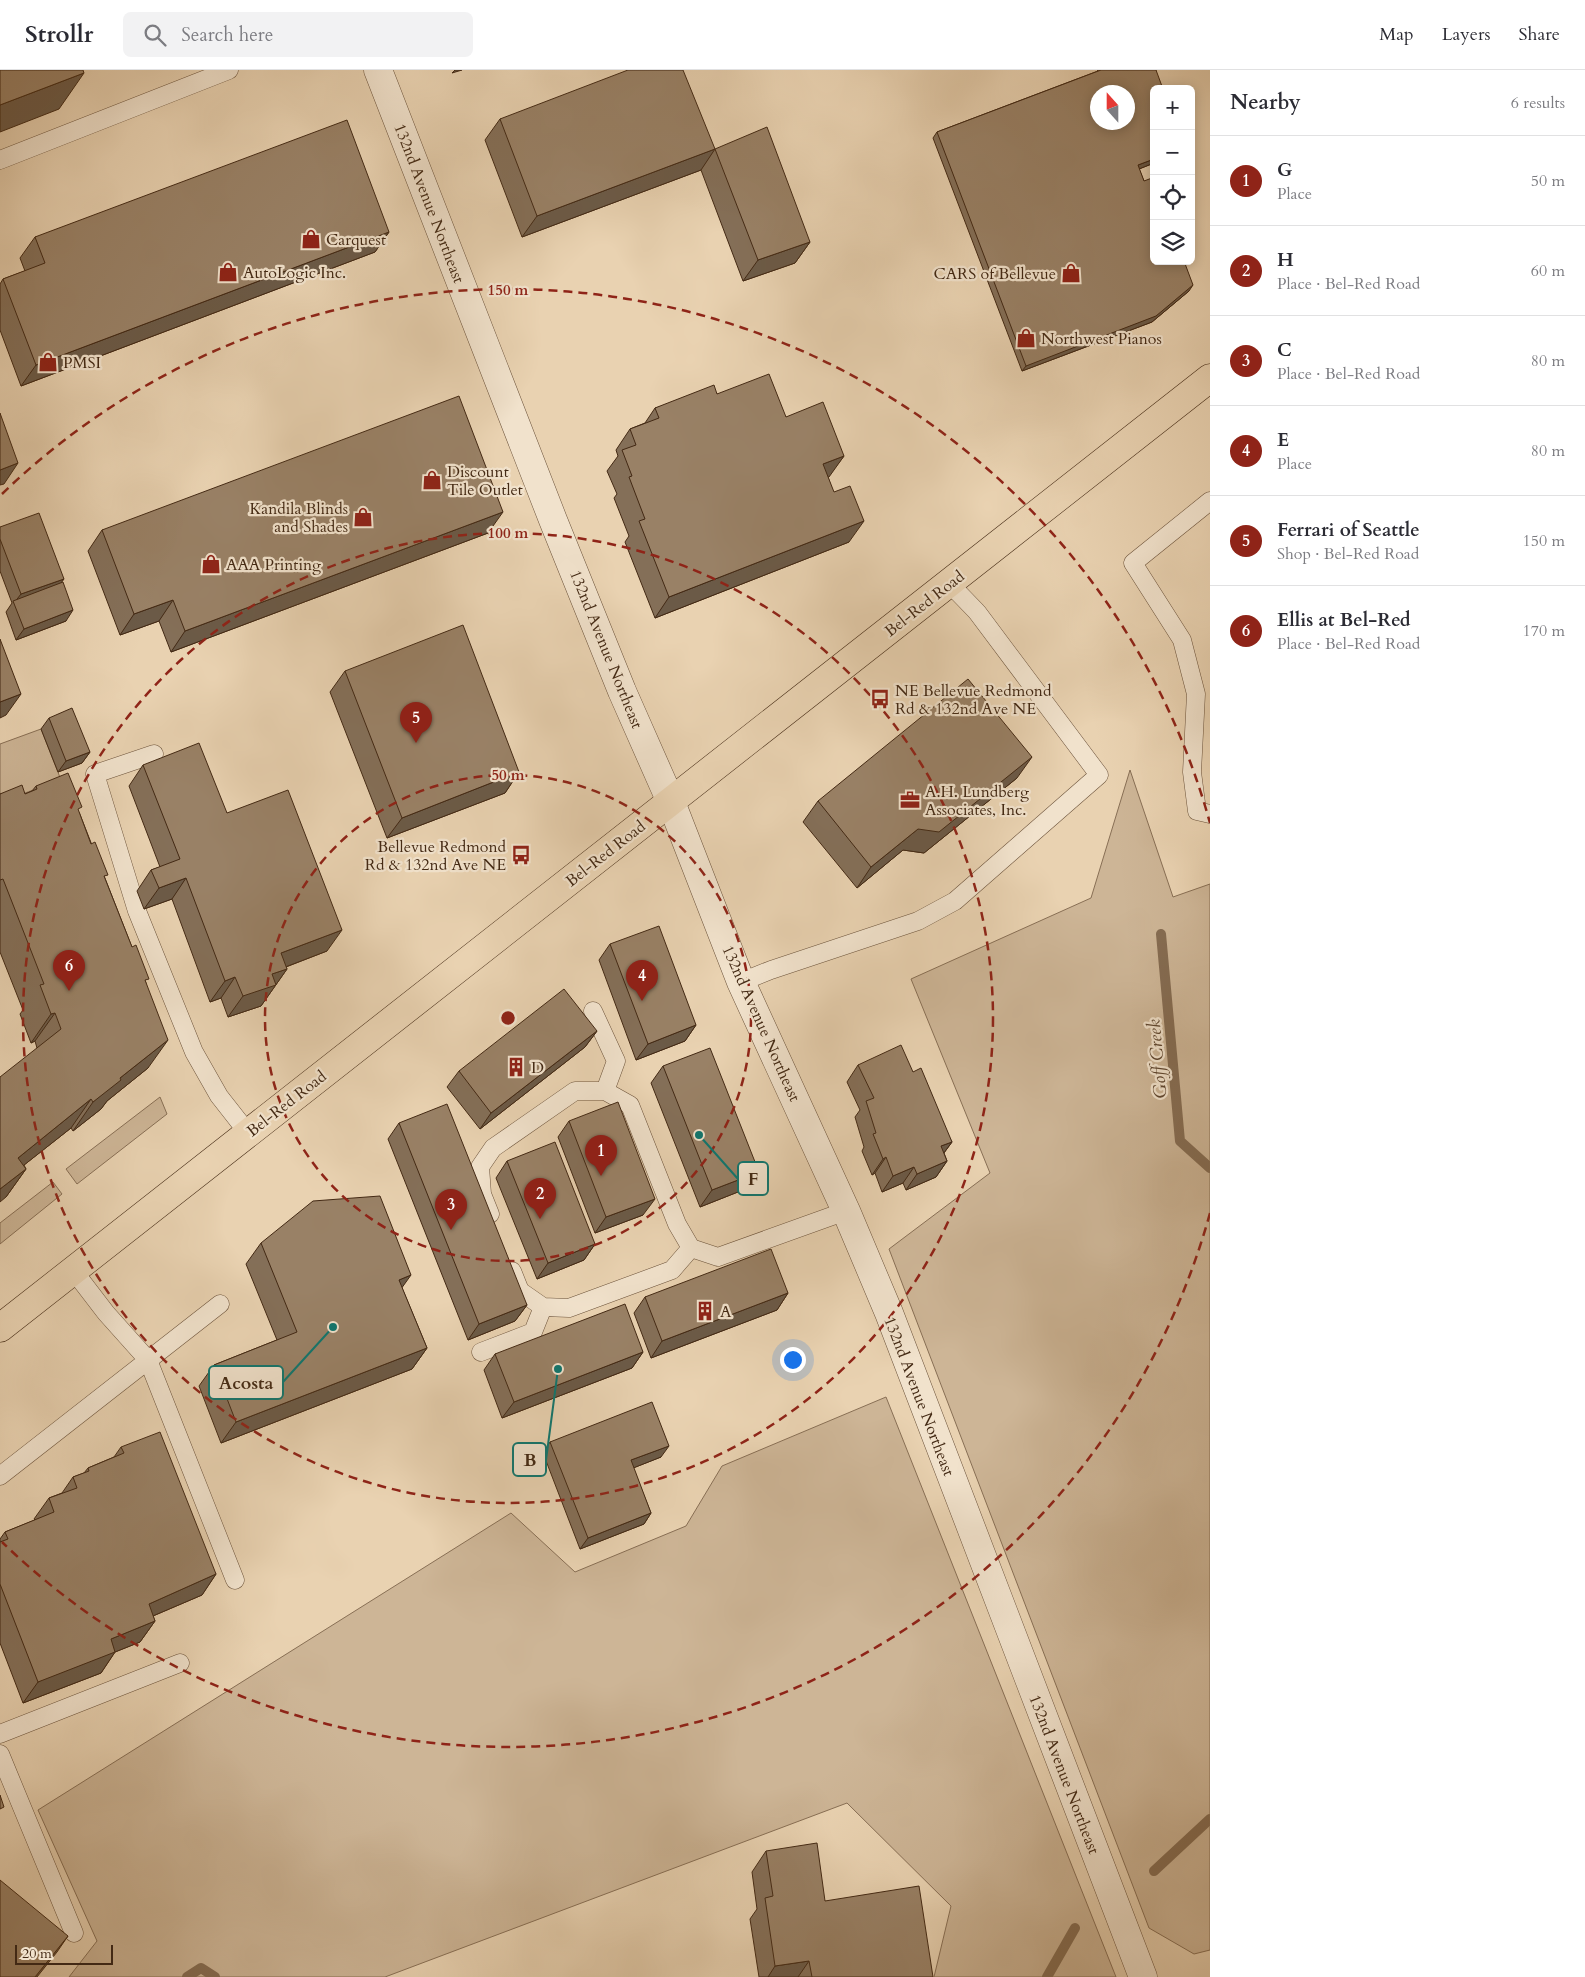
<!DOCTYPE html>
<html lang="en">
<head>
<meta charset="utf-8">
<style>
	body { margin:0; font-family:Cardo,serif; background:#f2f2f3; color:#2b2b33 }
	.controls { position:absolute; right:15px; top:15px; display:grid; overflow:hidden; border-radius:8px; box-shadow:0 2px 12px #0003 }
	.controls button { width:45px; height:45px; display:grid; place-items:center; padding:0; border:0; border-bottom:1px solid #e1e1e2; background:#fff; color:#2b2b33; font:25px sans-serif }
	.compass { position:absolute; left:1090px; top:15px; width:45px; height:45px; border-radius:50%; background:#fff; box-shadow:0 2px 12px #0003; rotate:339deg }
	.scale { position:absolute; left:15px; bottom:12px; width:98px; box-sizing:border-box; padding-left:5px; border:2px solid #432914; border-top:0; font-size:14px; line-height:18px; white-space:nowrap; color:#432914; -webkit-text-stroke:4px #f1e2cc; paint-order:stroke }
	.you { position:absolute; left:792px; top:1289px; width:18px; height:18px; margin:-12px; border:4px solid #fff; border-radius:50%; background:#1a73e8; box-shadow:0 0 0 8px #1a73e833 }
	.badge { display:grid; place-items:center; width:32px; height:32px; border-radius:50%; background:#8f2418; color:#fff; font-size:16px; font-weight:700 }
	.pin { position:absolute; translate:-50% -41px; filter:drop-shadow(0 1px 2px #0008) }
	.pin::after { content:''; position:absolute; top:26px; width:18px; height:15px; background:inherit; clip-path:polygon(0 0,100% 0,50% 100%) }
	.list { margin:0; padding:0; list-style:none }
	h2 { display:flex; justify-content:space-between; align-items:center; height:65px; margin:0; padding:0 20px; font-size:21px }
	h2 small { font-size:16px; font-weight:400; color:#7c7c81 }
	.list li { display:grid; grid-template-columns:32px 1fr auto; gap:15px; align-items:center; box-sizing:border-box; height:90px; padding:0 20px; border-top:1px solid #e1e1e2 }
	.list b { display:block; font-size:19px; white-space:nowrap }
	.list p { margin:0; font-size:16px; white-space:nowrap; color:#7c7c81 }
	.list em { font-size:16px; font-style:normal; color:#7c7c81 }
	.icon { flex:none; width:28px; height:28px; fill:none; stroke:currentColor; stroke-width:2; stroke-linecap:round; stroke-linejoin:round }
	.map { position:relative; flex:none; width:1210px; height:1907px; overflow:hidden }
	header { display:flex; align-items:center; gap:30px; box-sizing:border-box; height:70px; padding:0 25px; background:#fff; border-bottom:1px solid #e1e1e2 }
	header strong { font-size:24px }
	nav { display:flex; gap:28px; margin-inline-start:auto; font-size:18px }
	.search { width:350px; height:45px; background:#f2f2f3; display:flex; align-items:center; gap:12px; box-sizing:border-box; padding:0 18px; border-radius:8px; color:#7c7c81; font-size:19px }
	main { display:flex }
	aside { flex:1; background:#fff }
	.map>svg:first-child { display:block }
</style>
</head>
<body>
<header>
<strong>Strollr</strong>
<div class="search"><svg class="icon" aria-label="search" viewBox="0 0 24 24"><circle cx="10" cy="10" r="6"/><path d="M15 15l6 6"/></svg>Search here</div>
<nav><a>Map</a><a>Layers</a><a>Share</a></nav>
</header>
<main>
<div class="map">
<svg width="1210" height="1907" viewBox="0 0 1210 1907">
	<rect width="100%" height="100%" fill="#e9d2b1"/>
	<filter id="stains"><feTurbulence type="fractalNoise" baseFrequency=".004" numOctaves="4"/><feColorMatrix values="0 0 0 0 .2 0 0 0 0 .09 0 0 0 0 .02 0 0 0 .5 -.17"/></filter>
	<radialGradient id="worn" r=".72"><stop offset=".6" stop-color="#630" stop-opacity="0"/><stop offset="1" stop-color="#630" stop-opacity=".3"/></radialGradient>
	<!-- green -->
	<path fill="#cdb596" stroke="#886f55" d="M41,659L61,710L0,732V674Z
		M1130,700L1173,827L1210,814V1880L1194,1884L1149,1858L889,1179L990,1103L911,909L1091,828Z
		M160,1027L167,1044L77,1114L66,1099Z
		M53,1112L62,1124L0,1174V1153Z
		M886,1327L1116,1907H934L951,1836L847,1733L385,1907H69L97,1871L38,1740L511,1443L575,1502L686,1456L722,1396Z"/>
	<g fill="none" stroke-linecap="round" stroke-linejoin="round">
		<!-- stream -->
		<path stroke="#856c52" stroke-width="10" d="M1161,864L1180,1071L1210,1098
			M1154,1801L1210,1749
			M187,1907L201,1898L215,1907
			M1047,1907L1075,1858"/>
		<defs>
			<path id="service" d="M0,90L229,0
				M1210,431L1133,493L1182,570L1196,624L1192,702L1197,741L1210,744
				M154,684L95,704L137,841L194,982L219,1026L248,1063
				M741,912L771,900L918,851L955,831L1099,705L977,542L949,513
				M593,941L616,991L605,1021L630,1035L677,1154L691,1178
				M490,1144L482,1124L480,1097L493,1078L575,1021H605
				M73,1200L106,1243L148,1290L235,1510
				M512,1201L520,1221L543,1237
				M481,1282L533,1262L543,1237L569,1238L672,1200L691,1178L718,1187L846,1141
				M0,1406L220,1234
				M0,1664L180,1593
				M0,1684L74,1863"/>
			<path id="tertiary" d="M378,0L553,450L622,621L671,732L741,912L846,1141L889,1243L1143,1907"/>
			<path id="primary" d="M0,1258L1210,308"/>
		</defs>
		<!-- service casing -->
		<use href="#service" stroke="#6c533b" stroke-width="19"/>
		<!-- tertiary casing -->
		<use href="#tertiary" stroke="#6c533b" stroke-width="29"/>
		<!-- primary casing -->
		<use href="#primary" stroke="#432914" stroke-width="29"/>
		<!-- service -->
		<use href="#service" stroke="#f1e2cc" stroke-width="18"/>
		<!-- tertiary -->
		<use href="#tertiary" stroke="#f1e2cc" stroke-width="28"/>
		<!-- primary -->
		<use href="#primary" stroke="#e9d2b1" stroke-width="28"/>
	</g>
	<!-- wall -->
	<path fill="#846f58" stroke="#432914" d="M1097,0H1156L1154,19V93L1139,99L1189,221L1152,252L1022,301L933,68L937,62L1098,1Z
		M500,49L715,79L810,172L795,193L743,211L701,100L522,167L485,70Z
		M389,162L375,182L21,316L0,260V214L3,209L25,201L20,188L35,167Z
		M717,324L786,347L844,386L828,407L849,472L655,548L625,472L629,466L614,428L617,424L607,401L618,386L616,380L630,359L645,353L655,338Z
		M0,457L64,509L60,513L66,551L16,570L6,542L12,533L0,501Z
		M102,460L488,463L171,582L159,551L120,565L88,481Z
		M345,601L519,702L505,723L387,768L330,622Z
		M49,648L90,682L82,693L58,702L41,659Z
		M143,695L227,743L327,881L286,897L287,899L261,936L228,947L221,928L210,932L172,829L144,839L137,821L151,800L160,797L129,716Z
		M1017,708L924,783L903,780L857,818L803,752L818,731Z
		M36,716L79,742L146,913L148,998L107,1031L101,1039L73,1061L71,1058L24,1095L26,1099L6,1127L37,978L35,971L31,973L20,944L23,940L0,882V724H25L32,721Z
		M610,874L696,955L685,971L636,990L599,890Z
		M597,961L585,977L480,1059L447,1017L459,1001Z
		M858,995L913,1002L952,1072L944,1083L947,1091L936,1107L906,1120L903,1113L882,1122L875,1103L872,1105L862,1081L864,1077L855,1047L860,1040L847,1012Z
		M663,996L759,1102L748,1118L700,1137L651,1013Z
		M569,1051L643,1145L595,1163L558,1067Z
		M399,1053L527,1235L515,1251L468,1270L388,1069Z
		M507,1091L595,1174L584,1190L537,1209L496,1108Z
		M261,1173L402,1218L427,1278L412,1299L221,1373L199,1316L214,1295L277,1270L246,1194Z
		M788,1223L777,1240L651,1288L634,1243L645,1227Z
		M643,1282L632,1298L502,1348L484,1300L495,1284Z
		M550,1372L661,1387L633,1398L651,1443L644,1454L580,1479L543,1383Z
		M121,1377L216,1504L202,1525L153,1546L155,1551L140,1572L115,1582L101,1603L23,1633L0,1573V1469L5,1462L35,1450L34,1449L49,1428L62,1423L73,1407L84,1403L88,1398L114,1387Z
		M766,1781L825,1831L933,1907H759L750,1849L757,1839L752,1802Z"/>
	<!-- shaded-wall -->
	<path fill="#6b5a47" stroke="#432914" d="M455,0H462L452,3Z
		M84,3L59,39L0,62V35Z
		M715,79L701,100L522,167L537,146Z
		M1154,89V93L1134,101L1138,95Z
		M389,162L375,182L21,316L36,295Z
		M810,172L795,193L743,211L758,190Z
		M1193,215L1189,221L1152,252L1022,301L1026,296Z
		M844,386L829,407L808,415L823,394Z
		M18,393L4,414L0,415V400Z
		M503,442L488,463L171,582L185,561Z
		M864,451L849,472L655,548L669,527Z
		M64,509L56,520L14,533L21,524Z
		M173,530L159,551L120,565L134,544Z
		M73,540L66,551L16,570L24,559Z
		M21,624L6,645L0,648V632Z
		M90,682L82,693L58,702L66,691Z
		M1032,687L1017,708L924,783L903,780L857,818L871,797L918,759Z
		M519,702L505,723L387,768L402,748Z
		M186,808L172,829L144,839L159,818Z
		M342,860L327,881L267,904L281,883Z
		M287,899L261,936L228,947L243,926L272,904Z
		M235,907L221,928L210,932L225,911Z
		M55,943L35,971L31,973L51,944Z
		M696,955L685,971L636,990L648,974Z
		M597,961L585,977L480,1059L491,1043Z
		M168,970L148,998L107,1031L101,1039L73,1061L93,1032L120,1008Z
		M91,1029L71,1058L0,1114L18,1088Z
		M952,1072L940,1088L941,1076Z
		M886,1087L875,1103L872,1105L883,1089Z
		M947,1091L936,1107L906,1120L917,1104Z
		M914,1097L903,1113L882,1122L893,1106Z
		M26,1099L6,1127L0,1132V1119Z
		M759,1102L748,1118L700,1137L712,1120Z
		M655,1129L643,1145L595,1163L606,1147Z
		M595,1174L584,1190L537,1209L548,1193Z
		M411,1205L396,1226L399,1210Z
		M788,1223L777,1240L651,1288L662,1271Z
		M527,1235L515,1251L468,1270L479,1254Z
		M427,1278L412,1299L221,1373L236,1352Z
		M643,1282L632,1298L502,1348L514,1332Z
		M669,1376L661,1387L623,1402L631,1390Z
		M651,1443L644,1454L580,1479L588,1468Z
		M216,1504L202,1525L134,1554L149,1534Z
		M155,1551L140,1572L115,1582L101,1603L23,1633L38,1612L111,1569Z
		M68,1866L57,1882L37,1907H35Z
		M809,1891L798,1907H768L775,1896Z"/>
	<!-- building -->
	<path fill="#998166" stroke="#432914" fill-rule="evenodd" d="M0,0H83L84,3L0,35Z
		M628,0H683L715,79L537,146L500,49Z
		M1101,0H1156L1163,19H1154V89L1138,95L1144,111L1152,108L1154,111V191H1184L1193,215L1156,246L1026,296L937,62ZM1098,22H1128V52H1098Z
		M347,50L389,162L36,295L3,209L45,193L35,167Z
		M767,57L810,172L758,190L715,79Z
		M769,304L786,347L823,332L844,386L823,394L834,422L850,416L864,451L669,527L639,451L645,449L629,407L632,406L622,380L636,375L630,359L659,348L655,338L714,315L717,324Z
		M459,326L503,442L185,561L173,530L134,544L102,460Z
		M0,343L18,393L0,400Z
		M39,443L64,509L21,524L0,469V457Z
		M63,512L73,540L24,559L13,531Z
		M463,555L519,702L402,748L345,601Z
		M0,569L21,624L0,632Z
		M968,609L1032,687L939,762L918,759L871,797L818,731Z
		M72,638L90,682L66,691L49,648Z
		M199,673L227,743L288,720L342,860L281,883L287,899L272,904L276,915L243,926L235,907L225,911L186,808L159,818L151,800L180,789L143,695Z
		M68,703L82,737L78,739L91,774L95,772L108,805L104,806L132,877L136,875L149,909L145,910L168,970L120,1008L121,1010L93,1032L91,1029L18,1088L26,1099L0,1119V1007L61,959L55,943L51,944L40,915L44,914L3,809L0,810V724L22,715L25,724L37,719L36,716Z
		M659,856L696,955L648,974L610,874Z
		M564,919L597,961L491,1043L459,1001Z
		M901,975L913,1002L921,998L952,1072L941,1076L947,1091L917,1104L914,1097L893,1106L886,1087L883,1089L873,1064L876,1063L866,1031L874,1028L858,995Z
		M710,978L759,1102L712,1120L663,996Z
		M618,1032L655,1129L606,1147L569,1051Z
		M447,1034L527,1235L479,1254L399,1053Z
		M555,1072L595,1174L548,1193L507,1091Z
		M380,1126L411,1205L399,1210L427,1278L236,1352L214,1295L297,1262L261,1173L313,1131Z
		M771,1179L788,1223L662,1271L645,1227Z
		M625,1234L643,1282L514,1332L495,1284Z
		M652,1332L669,1376L631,1390L651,1443L588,1468L550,1372Z
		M160,1362L216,1504L149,1534L155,1551L111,1569L115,1582L38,1612L0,1514V1472L8,1469L5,1462L54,1442L49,1428L77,1418L73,1407L89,1401L88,1398L124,1383L121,1377Z
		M0,1725L4,1737L0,1739Z
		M817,1773L825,1831L919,1816L933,1907H812L809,1891L775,1896L765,1828L773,1826L766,1781Z
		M0,1810L68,1866L35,1907H0Z"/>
	<!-- distance rings -->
	<g fill="none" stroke="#8f2418" stroke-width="2.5" stroke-dasharray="9 6">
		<circle cx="508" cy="948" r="243"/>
		<circle cx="508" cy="948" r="485"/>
		<path d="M1210 1143A728 728 0 0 1 2 1472M2 424A728 728 0 0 1 1210 753"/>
	</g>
	<!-- icons -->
	<defs>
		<symbol id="shop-bare" viewBox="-9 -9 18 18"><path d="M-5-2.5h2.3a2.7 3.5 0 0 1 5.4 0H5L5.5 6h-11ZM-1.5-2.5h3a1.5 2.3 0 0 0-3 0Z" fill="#8f2418" stroke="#f1e2cc" stroke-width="2.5" paint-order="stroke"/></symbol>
		<symbol id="bus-bare" viewBox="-9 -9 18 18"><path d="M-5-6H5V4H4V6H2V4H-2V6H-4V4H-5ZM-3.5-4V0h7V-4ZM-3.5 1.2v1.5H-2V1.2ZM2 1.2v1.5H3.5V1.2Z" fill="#8f2418" stroke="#f1e2cc" stroke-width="2.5" paint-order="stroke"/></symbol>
		<symbol id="office-bare" viewBox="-9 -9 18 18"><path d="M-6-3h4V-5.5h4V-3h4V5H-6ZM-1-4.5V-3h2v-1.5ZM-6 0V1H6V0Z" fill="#8f2418" stroke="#f1e2cc" stroke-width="2.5" paint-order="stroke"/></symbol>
		<symbol id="building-bare" viewBox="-9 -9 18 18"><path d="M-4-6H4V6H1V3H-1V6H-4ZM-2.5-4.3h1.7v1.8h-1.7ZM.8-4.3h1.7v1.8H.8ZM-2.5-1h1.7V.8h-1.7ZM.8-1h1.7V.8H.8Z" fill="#8f2418" stroke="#f1e2cc" stroke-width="2.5" paint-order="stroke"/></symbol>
	</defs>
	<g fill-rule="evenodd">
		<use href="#shop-bare" x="297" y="155" width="28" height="28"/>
		<use href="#shop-bare" x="214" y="188" width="28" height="28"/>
		<use href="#shop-bare" x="1057" y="189" width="28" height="28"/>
		<use href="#shop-bare" x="1012" y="254" width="28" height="28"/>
		<use href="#shop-bare" x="34" y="278" width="28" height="28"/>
		<use href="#shop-bare" x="418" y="396" width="28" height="28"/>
		<use href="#shop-bare" x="349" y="433" width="28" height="28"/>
		<use href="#shop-bare" x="197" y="480" width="28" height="28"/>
		<use href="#bus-bare" x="866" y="615" width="28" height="28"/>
		<use href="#office-bare" x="896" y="716" width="28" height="28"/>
		<use href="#bus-bare" x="507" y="771" width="28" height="28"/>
		<use href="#building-bare" x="502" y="983" width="28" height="28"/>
		<use href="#building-bare" x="691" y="1227" width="28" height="28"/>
	</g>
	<g text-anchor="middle" stroke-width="4.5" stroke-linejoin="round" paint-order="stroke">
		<!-- street labels -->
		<g font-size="16" fill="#432914" stroke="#f1e2cc">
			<text transform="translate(430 133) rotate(69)" y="6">132nd Avenue Northeast</text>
			<text transform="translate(924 533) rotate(-38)" y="6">Bel-Red Road</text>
			<text transform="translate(607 579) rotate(68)" y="6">132nd Avenue Northeast</text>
			<text transform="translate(605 783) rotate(-38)" y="6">Bel-Red Road</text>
			<text transform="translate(762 953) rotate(66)" y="6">132nd Avenue Northeast</text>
			<text transform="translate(286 1033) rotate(-38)" y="6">Bel-Red Road</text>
			<text transform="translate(920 1326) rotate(69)" y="6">132nd Avenue Northeast</text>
			<text transform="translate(1065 1704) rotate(69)" y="6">132nd Avenue Northeast</text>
		</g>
		<!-- poi labels -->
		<g font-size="16" fill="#432914" stroke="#f1e2cc" text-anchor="start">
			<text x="326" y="175">Carquest</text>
			<text x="243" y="208">AutoLogic Inc.</text>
			<text x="1056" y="209" text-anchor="end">CARS of Bellevue</text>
			<text x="1041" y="274">Northwest Pianos</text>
			<text x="63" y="298">PMSI</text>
			<text x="447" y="407">Discount<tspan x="447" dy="18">Tile Outlet</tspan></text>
			<text x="348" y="444" text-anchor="end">Kandila Blinds<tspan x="348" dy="18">and Shades</tspan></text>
			<text x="226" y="500">AAA Printing</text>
			<text x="895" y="626">NE Bellevue Redmond<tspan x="895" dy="18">Rd &amp; 132nd Ave NE</tspan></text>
			<text x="925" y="727">A.H. Lundberg<tspan x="925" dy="18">Associates, Inc.</tspan></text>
			<text x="506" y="782" text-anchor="end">Bellevue Redmond<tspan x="506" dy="18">Rd &amp; 132nd Ave NE</tspan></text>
			<text x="531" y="1003">D</text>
			<text x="720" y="1247">A</text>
		</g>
		<!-- water labels -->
		<g font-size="18" font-style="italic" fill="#5e452e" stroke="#f1e2cc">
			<text transform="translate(1157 989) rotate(-95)" y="6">Goff Creek</text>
		</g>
	</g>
	<circle cx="508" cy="948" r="8" fill="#8f2418" stroke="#f1e2cc" stroke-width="2.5"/>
	<g font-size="15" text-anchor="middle" font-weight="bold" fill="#8f2418" stroke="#f1e2cc" stroke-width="4.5" stroke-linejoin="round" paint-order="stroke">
		<text x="508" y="225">150 m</text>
		<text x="508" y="468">100 m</text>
		<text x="508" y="710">50 m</text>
	</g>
	<!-- callouts -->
	<path fill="none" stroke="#0f766e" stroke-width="2" d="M699 1065L738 1109M333 1257L283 1312M558 1299L546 1390"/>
	<g fill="#0f766e" stroke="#f1e2cc" stroke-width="2">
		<circle cx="699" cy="1065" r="5"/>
		<circle cx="333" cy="1257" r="5"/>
		<circle cx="558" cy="1299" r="5"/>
	</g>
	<g fill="#f1e2cc" stroke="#0f766e" stroke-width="2">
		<rect x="738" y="1092" width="30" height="33" rx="5"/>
		<rect x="209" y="1296" width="74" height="33" rx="5"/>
		<rect x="513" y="1373" width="33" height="33" rx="5"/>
	</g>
	<g font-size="18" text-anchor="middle" font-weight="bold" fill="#432914">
		<text x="753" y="1115">F</text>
		<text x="246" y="1319">Acosta</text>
		<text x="530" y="1396">B</text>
	</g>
	<rect width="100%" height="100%" filter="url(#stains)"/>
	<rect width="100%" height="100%" fill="url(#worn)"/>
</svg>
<div class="controls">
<button>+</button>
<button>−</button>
<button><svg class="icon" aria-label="locate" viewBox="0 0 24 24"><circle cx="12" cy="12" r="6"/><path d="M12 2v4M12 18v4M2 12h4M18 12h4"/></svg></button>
<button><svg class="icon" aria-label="layers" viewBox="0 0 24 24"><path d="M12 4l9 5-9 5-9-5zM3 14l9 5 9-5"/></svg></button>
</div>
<svg class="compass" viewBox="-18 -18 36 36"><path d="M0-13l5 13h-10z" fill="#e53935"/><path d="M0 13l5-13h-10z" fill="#7c7c81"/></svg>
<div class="scale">20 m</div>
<div class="you"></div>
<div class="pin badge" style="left:601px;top:1106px">1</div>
<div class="pin badge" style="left:540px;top:1149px">2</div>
<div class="pin badge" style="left:451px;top:1160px">3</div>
<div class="pin badge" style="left:642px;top:931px">4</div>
<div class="pin badge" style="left:416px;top:673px">5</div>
<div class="pin badge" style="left:69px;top:921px">6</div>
</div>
<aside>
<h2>Nearby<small>6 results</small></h2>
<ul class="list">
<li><span class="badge">1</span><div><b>G</b><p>Place</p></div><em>50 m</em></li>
<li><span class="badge">2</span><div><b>H</b><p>Place · Bel-Red Road</p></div><em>60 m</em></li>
<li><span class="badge">3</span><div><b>C</b><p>Place · Bel-Red Road</p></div><em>80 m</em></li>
<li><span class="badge">4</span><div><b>E</b><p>Place</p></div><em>80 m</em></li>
<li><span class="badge">5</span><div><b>Ferrari of Seattle</b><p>Shop · Bel-Red Road</p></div><em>150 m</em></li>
<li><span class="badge">6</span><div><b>Ellis at Bel-Red</b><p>Place · Bel-Red Road</p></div><em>170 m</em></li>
</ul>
</aside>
</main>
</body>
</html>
